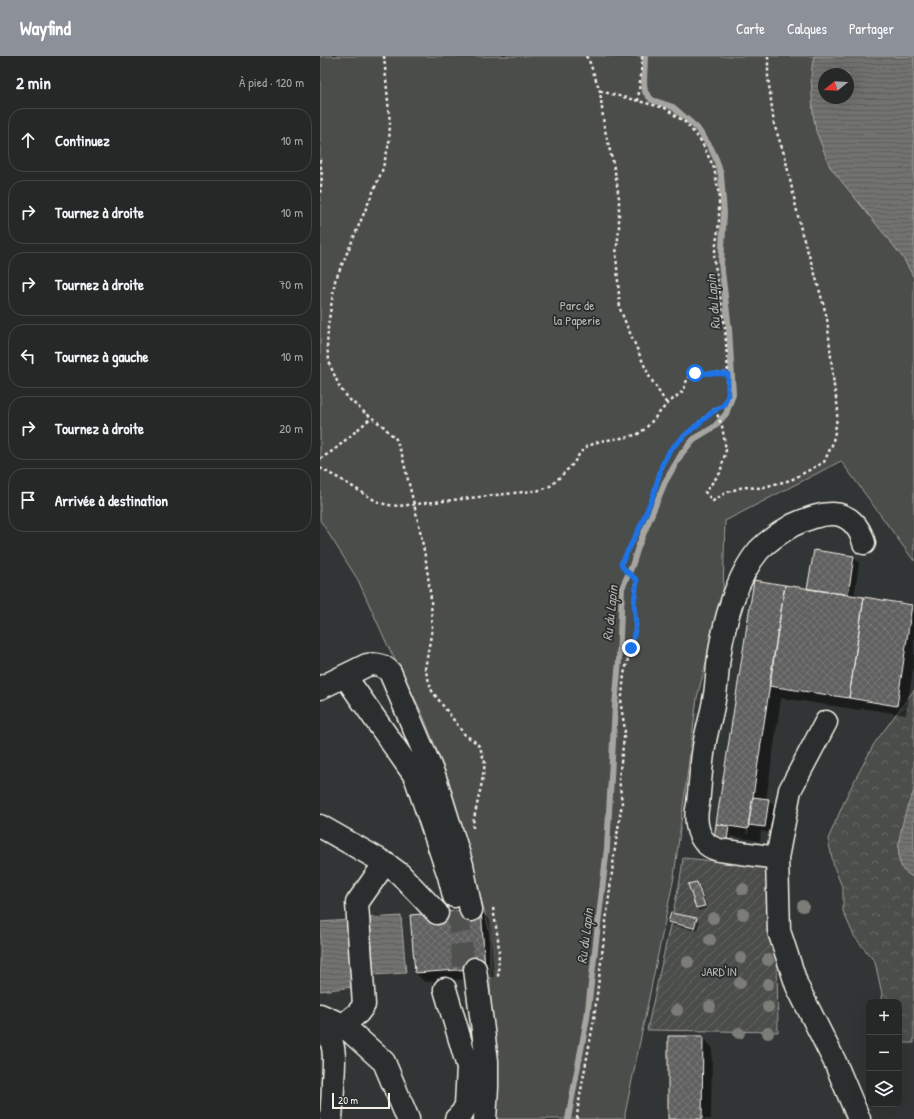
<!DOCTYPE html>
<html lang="fr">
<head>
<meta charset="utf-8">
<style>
	body { margin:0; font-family:"Patrick Hand",sans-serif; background:#2e3030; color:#f1f3f6 }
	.controls { position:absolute; right:12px; bottom:12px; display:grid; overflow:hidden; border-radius:8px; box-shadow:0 4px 16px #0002 }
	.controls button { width:36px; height:36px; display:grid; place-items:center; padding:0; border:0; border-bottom:1px solid #424445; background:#262828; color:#f1f3f6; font:20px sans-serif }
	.compass { position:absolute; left:498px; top:12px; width:36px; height:36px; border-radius:50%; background:#262828; box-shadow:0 4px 16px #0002; rotate:252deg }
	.scale { position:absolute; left:12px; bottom:10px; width:58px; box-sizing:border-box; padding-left:4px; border:2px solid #f4f1e8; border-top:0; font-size:11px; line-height:14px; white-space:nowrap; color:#f4f1e8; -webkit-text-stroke:3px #2a2d2e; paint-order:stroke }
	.stop { position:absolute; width:12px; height:12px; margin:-9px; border:3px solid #1a73e8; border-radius:50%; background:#fff }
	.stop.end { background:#1a73e8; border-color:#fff; box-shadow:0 1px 4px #0008 }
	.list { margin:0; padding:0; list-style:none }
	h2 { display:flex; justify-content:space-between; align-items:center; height:52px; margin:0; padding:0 16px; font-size:17px }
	h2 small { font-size:13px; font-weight:400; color:#a4a6a8 }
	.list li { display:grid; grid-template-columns:26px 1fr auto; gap:12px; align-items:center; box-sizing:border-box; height:64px; margin:0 8px 8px; padding:0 8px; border:1px solid #424445; border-radius:16px }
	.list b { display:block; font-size:15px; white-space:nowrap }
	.list em { font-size:13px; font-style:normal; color:#a4a6a8 }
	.icon { flex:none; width:22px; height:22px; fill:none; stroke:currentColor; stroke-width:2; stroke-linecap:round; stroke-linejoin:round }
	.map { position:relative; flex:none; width:594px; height:1063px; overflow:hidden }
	header { display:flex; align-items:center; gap:24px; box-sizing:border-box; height:56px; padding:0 20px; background:#8c9099; color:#fff }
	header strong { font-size:19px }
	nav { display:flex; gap:22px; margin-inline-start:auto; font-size:14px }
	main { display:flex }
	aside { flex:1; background:#262828 }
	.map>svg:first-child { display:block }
</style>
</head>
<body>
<header>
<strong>Wayfind</strong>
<nav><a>Carte</a><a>Calques</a><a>Partager</a></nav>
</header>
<main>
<aside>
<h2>2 min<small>À pied · 120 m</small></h2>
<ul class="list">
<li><svg class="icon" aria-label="ahead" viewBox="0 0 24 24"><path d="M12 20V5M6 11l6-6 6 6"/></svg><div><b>Continuez</b></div><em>10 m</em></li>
<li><svg class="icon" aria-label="right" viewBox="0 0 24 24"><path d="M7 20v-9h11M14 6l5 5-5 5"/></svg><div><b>Tournez à droite</b></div><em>10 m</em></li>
<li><svg class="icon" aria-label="right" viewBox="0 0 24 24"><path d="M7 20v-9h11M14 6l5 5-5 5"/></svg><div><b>Tournez à droite</b></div><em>70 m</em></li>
<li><svg class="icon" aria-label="left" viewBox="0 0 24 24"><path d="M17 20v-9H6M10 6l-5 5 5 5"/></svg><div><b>Tournez à gauche</b></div><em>10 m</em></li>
<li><svg class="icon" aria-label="right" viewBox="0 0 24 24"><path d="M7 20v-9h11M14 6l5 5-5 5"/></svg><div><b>Tournez à droite</b></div><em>20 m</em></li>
<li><svg class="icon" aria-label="arrive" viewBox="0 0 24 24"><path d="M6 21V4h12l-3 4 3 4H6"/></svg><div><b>Arrivée à destination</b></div></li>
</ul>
</aside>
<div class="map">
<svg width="594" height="1063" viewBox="0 0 594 1063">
	<defs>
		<pattern id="forest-crowns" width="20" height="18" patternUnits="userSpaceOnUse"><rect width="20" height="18" fill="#4b4d4c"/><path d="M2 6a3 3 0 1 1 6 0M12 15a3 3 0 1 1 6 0" fill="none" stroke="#666766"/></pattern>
		<pattern id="garden-furrows" width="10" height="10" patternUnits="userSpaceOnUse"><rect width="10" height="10" fill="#4b4d4c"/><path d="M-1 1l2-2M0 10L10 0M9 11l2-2" fill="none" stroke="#666766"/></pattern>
		<pattern id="water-rules" width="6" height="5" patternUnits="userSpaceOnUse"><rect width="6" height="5" fill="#727370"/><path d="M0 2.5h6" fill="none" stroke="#5e5e5b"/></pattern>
		<pattern id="building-cross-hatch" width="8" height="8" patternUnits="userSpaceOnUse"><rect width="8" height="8" fill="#5f605f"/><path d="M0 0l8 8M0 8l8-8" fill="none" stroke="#777776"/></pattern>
	</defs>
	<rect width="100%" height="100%" fill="#323535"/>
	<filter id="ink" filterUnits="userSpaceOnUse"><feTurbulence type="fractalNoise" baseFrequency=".025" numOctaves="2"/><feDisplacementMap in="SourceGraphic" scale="8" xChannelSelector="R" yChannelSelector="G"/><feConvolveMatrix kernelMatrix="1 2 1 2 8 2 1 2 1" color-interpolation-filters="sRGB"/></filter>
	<g filter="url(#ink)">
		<!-- forest -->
		<path fill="url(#forest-crowns)" stroke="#a09f9a" d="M594,634V735L583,767L579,793V804L584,815L594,822V987H579V946H560L562,938L555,906L534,880L523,855V833L514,811L508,783L528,737L554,688Z"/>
		<!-- park -->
		<path fill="#4b4d4c" stroke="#a09f9a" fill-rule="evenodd" d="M0,0H594V505L521,405L405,465L403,538L377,642L354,821L305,1058V1063H174L176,1017L170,933V877L146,785L129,725L102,657L67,588L38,524L0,464ZM504,18H528V42H504Z"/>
		<!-- garden -->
		<path fill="url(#garden-furrows)" stroke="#a09f9a" d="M363,802L449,810V883L457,902L458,976L327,974L360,824Z"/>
		<!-- water -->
		<path fill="url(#water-rules)" stroke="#a6a5a0" fill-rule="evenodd" d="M494,0H594V222L583,202L573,189L510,111L496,75L493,58L491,21L492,10ZM504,18H528V42H504Z
			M594,735V822C590,819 584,816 582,812C572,794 586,752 594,735Z
			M81,860L86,917L54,919L50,862Z
			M29,864L33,931L0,935V866Z"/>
		<!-- shadow -->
		<path fill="#0007" fill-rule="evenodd" d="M533,501L539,507L534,541L592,550L594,552V607L586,659L541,652V654L461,642L446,744H448L455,751L451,777L441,775L440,785L411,780L410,786L398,784L434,525L488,534ZM428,767L430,768L428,778H426Z
			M377,827L380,830L387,852L379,855L376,852Z
			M160,854L170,864L174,921L105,926L95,917Z
			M376,863L379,866L377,875L352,869L350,866Z
			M382,981L392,991L391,1063H349Z"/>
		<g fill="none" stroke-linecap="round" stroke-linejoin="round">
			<!-- stream -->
			<path stroke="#a6a5a0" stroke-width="6" d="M248,1063L267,962L287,792L295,650L299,604L302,532L312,510L318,491L345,426L362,397L374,383L394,371L406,358L413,338L409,273L401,207L404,157L401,119L396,103L391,92L377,72L353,51L332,44L325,36L324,26L325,0"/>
		</g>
		<!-- building -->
		<path fill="url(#building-cross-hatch)" stroke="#f4f1e8" d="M494,494L534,500L528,539L487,533Z
			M434,524L465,529L428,773L396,768Z
			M465,529L544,541L529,642L449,630Z
			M544,541L592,549L577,650L529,642Z
			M433,741L449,743L445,771L428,769Z
			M396,768L409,770L407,784L394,782Z
			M377,826L385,850L376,852L368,828Z
			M161,853L165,912L95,917L90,859Z
			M351,857L377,862L374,872L348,866Z
			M348,980H383L382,1063H348Z"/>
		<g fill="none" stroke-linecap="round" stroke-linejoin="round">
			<!-- minor-tunnel -->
			<path stroke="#4f5150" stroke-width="22" stroke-dasharray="22 11" stroke-linecap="butt" d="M138,855L144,914"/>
			<defs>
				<path id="minor" d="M25,620L95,720L129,820L134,840
					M0,632L47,609C57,607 63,609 70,616L115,722L142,809L151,854
					M506,666L470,734L457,802L459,875L477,930L515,1006L539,1063
					M0,770L65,807L37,847L44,949L38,957L23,969
					M457,802C443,800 429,798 414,796C408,795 401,795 396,793C377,787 374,765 378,748C380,729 381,710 384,691C386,675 392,659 394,644C397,630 397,615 399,601C404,567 416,521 439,494C449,484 461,476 473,469C484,464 498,458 511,458C528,457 540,471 544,487
					M65,807L80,818L117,857
					M155,913L167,1005V1031L165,1063
					M125,933L148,1011L146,1049C144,1055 141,1059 136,1063
					M0,959L23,969L64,1006L88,1063
					M0,963C16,983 15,1002 13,1025C13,1038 12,1050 11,1063"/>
			</defs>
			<!-- minor casing -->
			<use href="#minor" stroke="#f4f1e8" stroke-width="25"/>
			<!-- path -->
			<path stroke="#f4f1e8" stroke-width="2.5" stroke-dasharray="3 3" stroke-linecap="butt" d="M64,0L70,68L69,88L62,115L15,225L8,270L7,292L10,309L20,332L30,344L44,356L63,370L76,383L82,399L99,469L106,505L111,543L112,573L105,613L112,635L145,679L154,685L160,691L165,707L162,726L153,767V772
				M266,0L270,7L280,35L284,70L295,116L299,142V174L296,198L300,253L307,270L329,320L347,348
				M318,45L322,6V0
				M0,104L2,120L0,138
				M395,353L402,370L406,394L400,417L385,436L393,445L405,437L423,431L440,432L471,424L504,406L512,389L515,376L518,353L514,330L507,262L495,218L482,178L465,101L454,68L448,21V0
				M0,403L14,394L51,362
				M0,412L20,423L56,445L67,449L79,450L221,434L232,429L253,408L260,397L266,391L280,385L308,381L318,378L326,372L347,348L363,335L368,321L375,317H408
				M173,852L178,883L179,895L178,921
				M257,1063L258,1051L274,963L295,792L302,747L299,722L305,674L301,650L304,618L311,592L316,570L314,547L317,524L304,513L301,508L320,471L333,440L342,409L350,394L364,380L395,353L404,349L408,339V317L405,272L394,202L399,167V139L394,112L381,85L366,67L345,52L280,35"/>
			<!-- minor -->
			<use href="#minor" stroke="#2a2d2e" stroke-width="22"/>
		</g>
		<!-- trees -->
		<g fill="#7c7d79">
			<circle cx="423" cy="833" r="6"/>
			<circle cx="483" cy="850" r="6"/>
			<circle cx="423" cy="858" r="6"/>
			<circle cx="393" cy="862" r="6"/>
			<circle cx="390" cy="884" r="6"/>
			<circle cx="421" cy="902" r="6"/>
			<circle cx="448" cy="904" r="6"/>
			<circle cx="368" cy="906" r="6"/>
			<circle cx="420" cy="927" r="6"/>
			<circle cx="448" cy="928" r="6"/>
			<circle cx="390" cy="950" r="6"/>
			<circle cx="448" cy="951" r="6"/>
			<circle cx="357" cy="954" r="6"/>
			<circle cx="419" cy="977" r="6"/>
			<circle cx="448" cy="977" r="6"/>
		</g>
	</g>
	<g fill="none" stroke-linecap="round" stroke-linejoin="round" filter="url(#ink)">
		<!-- route -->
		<path stroke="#1a73e8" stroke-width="5" d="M311,592L316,570L314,547L317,524L304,513L301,508L320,471L333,440L342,409L350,394L364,380L395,354L404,349L408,339V318L375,317"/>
	</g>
	<g text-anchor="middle" stroke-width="3.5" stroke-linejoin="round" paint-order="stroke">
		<!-- park labels -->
		<g font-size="13" fill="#b9b8b1" stroke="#2a2d2e">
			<text x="257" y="254">Parc de<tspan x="257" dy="15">la Paperie</tspan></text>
			<text x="399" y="920">JARD'IN</text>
		</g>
		<!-- water labels -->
		<g font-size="14" font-style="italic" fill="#b3b2ac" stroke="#2a2d2e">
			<text transform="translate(393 246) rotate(-95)" y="5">Ru du Lapin</text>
			<text transform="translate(290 557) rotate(-84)" y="5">Ru du Lapin</text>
			<text transform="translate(265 880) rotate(-83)" y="5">Ru du Lapin</text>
		</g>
	</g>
</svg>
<div class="controls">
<button>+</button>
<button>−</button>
<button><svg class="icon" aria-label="layers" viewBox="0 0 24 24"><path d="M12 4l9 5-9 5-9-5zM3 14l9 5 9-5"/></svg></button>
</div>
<svg class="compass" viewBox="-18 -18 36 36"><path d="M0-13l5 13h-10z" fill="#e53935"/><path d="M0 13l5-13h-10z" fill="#a4a6a8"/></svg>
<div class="scale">20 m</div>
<div class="stop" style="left:375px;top:317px"></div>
<div class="stop end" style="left:311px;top:592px"></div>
</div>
</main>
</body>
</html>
